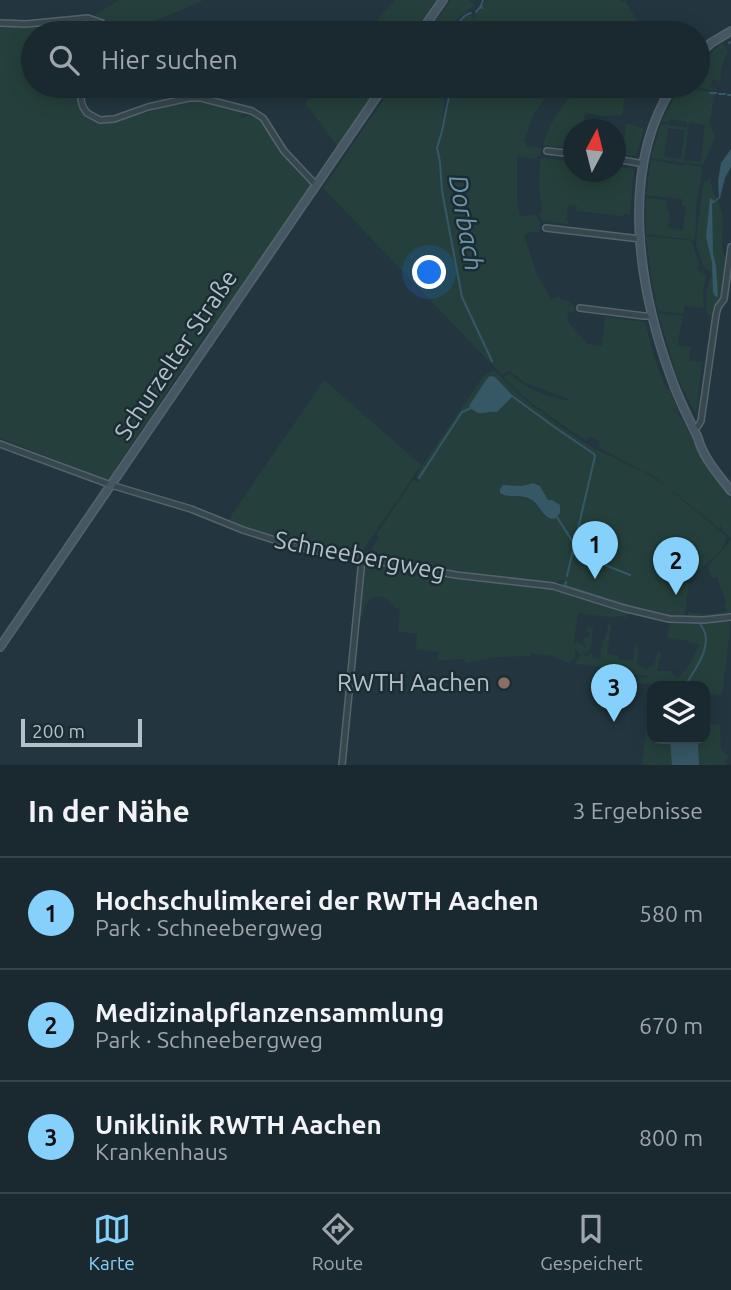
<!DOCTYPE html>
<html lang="de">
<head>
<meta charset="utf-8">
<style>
	body { margin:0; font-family:Ubuntu,sans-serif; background:#27343b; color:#f1f3f6 }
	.controls { position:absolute; right:21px; bottom:21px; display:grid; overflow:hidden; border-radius:14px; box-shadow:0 4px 18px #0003 }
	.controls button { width:63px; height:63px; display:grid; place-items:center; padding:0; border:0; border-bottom:2px solid #38444b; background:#1a282f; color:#f1f3f6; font:35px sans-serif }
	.compass { position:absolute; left:563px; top:119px; width:63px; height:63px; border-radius:50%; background:#1a282f; box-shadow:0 4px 18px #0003; rotate:7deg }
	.scale { position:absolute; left:21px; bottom:18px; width:121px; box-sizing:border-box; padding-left:7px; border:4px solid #b3c1c9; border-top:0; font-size:19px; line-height:24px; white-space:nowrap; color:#b3c1c9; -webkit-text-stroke:5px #1c2c33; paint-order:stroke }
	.you { position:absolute; left:430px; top:273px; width:24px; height:24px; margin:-18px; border:5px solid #fff; border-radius:50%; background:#1a73e8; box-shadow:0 0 0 10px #1a73e833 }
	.badge { display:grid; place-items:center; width:46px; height:46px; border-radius:50%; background:#86d1fb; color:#111; font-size:23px; font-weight:700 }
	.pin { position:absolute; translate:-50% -58px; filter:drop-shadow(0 2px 4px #0008) }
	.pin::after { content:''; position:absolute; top:37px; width:24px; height:21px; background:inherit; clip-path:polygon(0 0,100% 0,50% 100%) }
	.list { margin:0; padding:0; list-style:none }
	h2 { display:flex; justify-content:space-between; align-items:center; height:91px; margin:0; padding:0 28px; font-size:30px }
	h2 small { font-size:23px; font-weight:400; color:#9fa6aa }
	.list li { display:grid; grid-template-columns:46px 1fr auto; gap:21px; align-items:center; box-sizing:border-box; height:112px; padding:0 28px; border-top:2px solid #38444b }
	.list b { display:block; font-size:26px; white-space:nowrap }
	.list p { margin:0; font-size:23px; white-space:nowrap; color:#9fa6aa }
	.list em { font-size:23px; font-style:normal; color:#9fa6aa }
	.icon { flex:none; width:38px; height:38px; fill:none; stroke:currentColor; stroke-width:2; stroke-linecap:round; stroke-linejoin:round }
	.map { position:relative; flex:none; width:731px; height:765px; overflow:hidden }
	.search { position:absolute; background:#1a282f; box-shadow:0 4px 18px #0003; left:21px; right:21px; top:21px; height:77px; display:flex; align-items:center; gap:18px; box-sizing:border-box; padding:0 24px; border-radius:38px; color:#9fa6aa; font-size:26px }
	.sheet { height:427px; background:#1a282f }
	nav { display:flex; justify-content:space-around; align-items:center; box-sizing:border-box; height:98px; border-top:2px solid #38444b; background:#1a282f; font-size:19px; color:#9fa6aa }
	nav a { display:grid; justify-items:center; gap:4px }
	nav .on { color:#86d1fb }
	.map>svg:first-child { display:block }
</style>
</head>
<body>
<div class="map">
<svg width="731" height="765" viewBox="0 0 731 765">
	<rect width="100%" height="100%" fill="#23363f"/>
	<!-- green -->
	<path fill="#25403c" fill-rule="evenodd" d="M119,0H204L128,33H110L92,17Z
		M395,0H437L415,33H366Z
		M450,0H469L475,5L456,20L452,33H428Z
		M486,0H621L618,3L625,1L641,27L627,33H456C459,25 461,17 471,15L473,18Z
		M81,19L100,23L108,33H33V86H84L81,90L78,92L81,109L86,114L112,122L189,101L209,102L247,112L241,115V118L254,114L259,117L311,185L309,191L216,328L212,327L207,331L108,480L0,438V24Z
		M722,43L728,51L722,66L720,81L712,80L711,88L718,89L716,90L681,86H698V64Z
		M320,86H380L339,148L305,103Z
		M393,86H448L445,98L441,135L452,86H554L533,115L524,142L527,143L526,146L541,148L540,155L535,159L517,156V199L520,216L535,215L540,221L539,233L533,231L524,235L536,272L551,299L559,296L561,300L568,301L575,307L574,313L568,312L567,320L587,344L602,346L605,317L645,322L654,357L664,384L670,392L680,414L670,406L681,418L710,471L731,500V538L722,530L720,522V529L655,477L598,447L600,442L589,436L586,441L530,402L503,377L510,374C525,388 547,397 568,401L569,399L525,383L509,371L502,375L323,188Z
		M577,86L626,91L622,115L601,116L588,113L585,114L583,129L574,130L573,149L543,145C550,122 561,105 579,89Z
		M679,88L716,92L709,121L715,138L703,165L687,163V160L701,162L705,125L689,122L686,148L683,159L686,160V163L673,161V158L681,159L685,130L668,128L664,155L665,157L672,158V161L651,158L661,124L687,128V122L670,119L669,122L672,123L662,121Z
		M626,123L644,129L636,156L622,155Z
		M540,158L573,161L574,172H616V166L634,169L630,214H624V216L576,211L577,206L568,205L566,220L568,221V224L543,221L539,214L542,213L539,186Z
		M651,160L684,166L685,164L702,167C702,182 696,197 696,212C695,222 697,230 694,240L646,234V198L666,200L667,202V211L670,212L668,228L683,230L686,206L682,205V199L646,195Z
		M709,178L711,179L710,184H711C713,195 720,202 722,212C726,228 717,245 726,259L721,297L713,308L712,316L707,315L706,293L712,273L704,267L696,244L703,184L705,182H708Z
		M646,236L692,241L699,265L697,270L706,275L703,293L704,308L685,306L683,314L658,311L652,281Z
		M658,313L683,316L677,345L691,347L689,360L702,362L696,414L677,377Z
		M491,371H495L531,405L564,429L593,448L644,472L663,484L727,537C723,556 700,565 689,581L679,578V581L689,583L684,619C641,616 600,597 559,586L565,579L561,580L554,584L458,573L366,557V552L368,551L378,557L379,554L372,549L379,537L376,535L412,481L414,480L419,482L420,481L417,479V475L424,463L474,390L483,377ZM510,485L543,491L546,498L561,508L552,519C534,513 542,497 515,497Z
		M324,380L421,465L359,556L298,545L227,522Z
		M731,540V615L689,619L688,615L689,610L692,613L714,614L727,611L724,605L727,604L717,577L712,578L708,566Z
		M368,563L470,580L553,589L629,613L626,618L623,616L608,617L578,613L573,645L577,641L585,647L586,645L583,642L584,638H589L590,632H587V627L593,628L591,648L583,657L587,656L589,653L592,654V658L600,659L603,640H605V634H607L608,625H611L607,654L618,656V659L633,660L635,646L638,647L637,664L646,670L648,669L649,666H654L657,652L661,653L657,670L661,671H670L674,676L678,678L688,667L700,644L689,643V641L668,638L667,636L670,623L688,624L731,622L722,695L709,694L706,723L719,725L720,727L721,749L728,757L724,762L726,765H642L646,730H652V739H705V686H654L651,684L637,683L639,677L645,678L649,676L607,670L603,667L576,664L577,660L581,656L576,649H575V657L569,663L551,656L531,653V656L497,657L467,663L463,659L438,660L439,652L416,649L417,634L398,631L400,609L395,608C389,599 383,595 373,597L364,606L363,616H358L364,566Z"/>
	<!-- water -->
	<path fill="#365766" d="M731,149V167L725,178L720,198L712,204L713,253L716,266L718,294L717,297L715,296L713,292L712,262L706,237L710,198L714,201L719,197L718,181L721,163Z
		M490,376L495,377L513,396L497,412C483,410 481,419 469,406L486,380Z
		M533,483L540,486L548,500H552L560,505V513L556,518L552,519C541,516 540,504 530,499C520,494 510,499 500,493V489L503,485L522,486Z
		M670,739H695L698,743L699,765H672Z"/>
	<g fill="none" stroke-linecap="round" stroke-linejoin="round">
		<!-- stream -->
		<path stroke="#365766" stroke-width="2" d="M482,8L481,6L483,0
			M476,12L481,6
			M455,33C458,24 461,16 471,13
			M729,43L731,42
			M451,86L442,131L437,148L440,162L442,191L462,297L492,361
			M710,93H716
			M719,94H725
			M728,95H731
			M512,396L553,426L594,454L595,456L567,576
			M419,478L462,412L471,408
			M557,517L574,544
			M573,554L582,556L630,575
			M566,582L565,586L638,609
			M664,615L675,617
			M685,686C693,672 710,651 705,633C704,630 702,627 700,623"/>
		<defs>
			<path id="street" d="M0,23L26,24L88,18L102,23L109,33
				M85,86L82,92L81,100L83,107L87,113L100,120L114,119L148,107L189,98H201L252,111L263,118L284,151L316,185
				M635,86L660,89L669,93
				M547,151L574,154
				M616,159L644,164
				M546,228L641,239
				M580,308L644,316H652
				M694,429L698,426L701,421L716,315L718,307L724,299L731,247
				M0,444L111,485L191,509L243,530L297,547L456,575L553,586L623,608L669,619L704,620L731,617
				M342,765L362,559"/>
			<path id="secondary" d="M420,33L443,0
				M698,55L711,43L731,31
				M673,86C618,170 639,291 672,380C679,400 689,419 698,438C703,458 719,475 731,491
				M0,647L384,86"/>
		</defs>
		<!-- street casing -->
		<use href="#street" stroke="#55646c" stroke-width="8"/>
		<!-- secondary casing -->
		<use href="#secondary" stroke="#55646c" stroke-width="10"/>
		<!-- street -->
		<use href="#street" stroke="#37474e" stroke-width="5"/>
		<!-- secondary -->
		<use href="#secondary" stroke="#455762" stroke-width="7"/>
	</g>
	<!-- markers -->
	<circle fill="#8d6e63" stroke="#1c2c33" stroke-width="2.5" cx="504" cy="683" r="7"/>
	<g text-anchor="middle" stroke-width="5" stroke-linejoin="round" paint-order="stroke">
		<!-- street labels -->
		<g font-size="24" fill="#b3c1c9" stroke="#1c2c33">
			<text transform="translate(176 355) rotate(-56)" y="8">Schurzelter Straße</text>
			<text transform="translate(360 556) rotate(11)" y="8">Schneebergweg</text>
		</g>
		<!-- poi labels -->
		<g font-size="24" fill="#b3c1c9" stroke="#1c2c33" text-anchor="end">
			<text x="490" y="691">RWTH Aachen</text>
		</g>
		<!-- water labels -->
		<g font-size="26" font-style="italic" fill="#6b96aa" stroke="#1c2c33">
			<text transform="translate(466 223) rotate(80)" y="9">Dorbach</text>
		</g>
	</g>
</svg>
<div class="controls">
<button><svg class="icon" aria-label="layers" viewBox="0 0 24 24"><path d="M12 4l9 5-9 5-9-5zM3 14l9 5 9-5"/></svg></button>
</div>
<svg class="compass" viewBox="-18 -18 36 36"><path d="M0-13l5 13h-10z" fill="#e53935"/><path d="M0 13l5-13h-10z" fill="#9fa6aa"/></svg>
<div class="scale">200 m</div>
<div class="you"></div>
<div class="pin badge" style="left:595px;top:579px">1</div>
<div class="pin badge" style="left:676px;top:595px">2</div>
<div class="pin badge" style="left:614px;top:722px">3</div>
<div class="search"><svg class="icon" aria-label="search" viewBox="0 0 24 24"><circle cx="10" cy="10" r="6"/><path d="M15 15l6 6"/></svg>Hier suchen</div>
</div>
<section class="sheet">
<h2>In der Nähe<small>3 Ergebnisse</small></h2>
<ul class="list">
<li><span class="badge">1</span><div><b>Hochschulimkerei der RWTH Aachen</b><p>Park · Schneebergweg</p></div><em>580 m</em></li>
<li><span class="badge">2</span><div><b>Medizinalpflanzensammlung</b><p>Park · Schneebergweg</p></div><em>670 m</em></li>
<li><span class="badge">3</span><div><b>Uniklinik RWTH Aachen</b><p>Krankenhaus</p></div><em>800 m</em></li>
</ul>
</section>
<nav>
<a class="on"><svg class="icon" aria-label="map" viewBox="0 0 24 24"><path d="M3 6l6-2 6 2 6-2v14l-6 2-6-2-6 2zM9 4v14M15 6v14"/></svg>Karte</a>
<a><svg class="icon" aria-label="directions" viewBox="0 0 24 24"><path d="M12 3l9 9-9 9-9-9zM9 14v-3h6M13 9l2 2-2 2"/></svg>Route</a>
<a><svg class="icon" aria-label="saved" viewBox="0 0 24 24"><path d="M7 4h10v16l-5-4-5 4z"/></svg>Gespeichert</a>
</nav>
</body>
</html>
